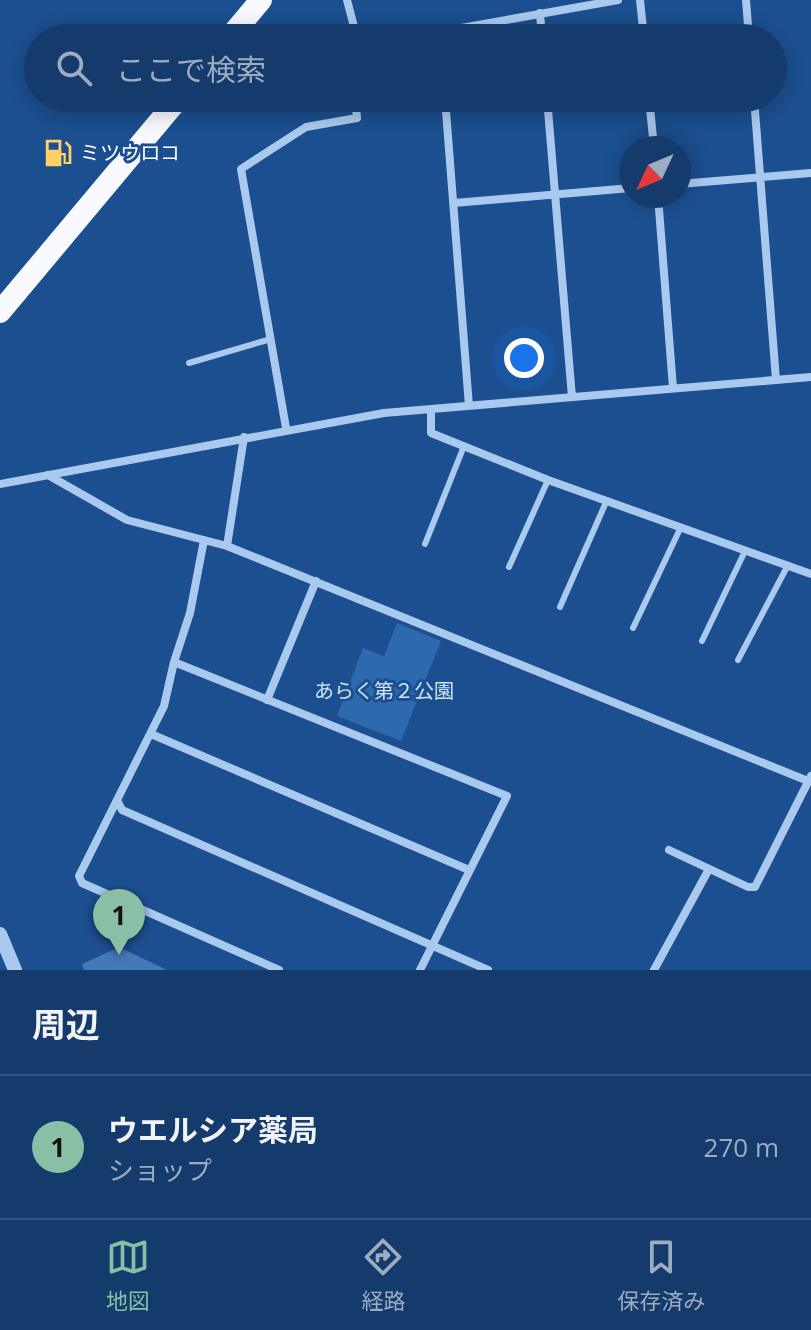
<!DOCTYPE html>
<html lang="ja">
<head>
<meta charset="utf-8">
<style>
	body { margin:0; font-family:"Open Sans","Noto Sans JP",sans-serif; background:#214673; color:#f1f3f6 }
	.compass { position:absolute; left:619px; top:136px; width:72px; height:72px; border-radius:50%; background:#143b6b; box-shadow:0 4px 20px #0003; rotate:226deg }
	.you { position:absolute; left:524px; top:358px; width:28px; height:28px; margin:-20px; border:6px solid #fff; border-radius:50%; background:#1a73e8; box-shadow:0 0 0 12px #1a73e833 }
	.badge { display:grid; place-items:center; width:52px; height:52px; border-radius:50%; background:#8abfa5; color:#111; font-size:26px; font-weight:700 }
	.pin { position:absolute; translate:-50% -66px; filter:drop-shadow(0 2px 4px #0008) }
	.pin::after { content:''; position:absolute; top:42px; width:28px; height:24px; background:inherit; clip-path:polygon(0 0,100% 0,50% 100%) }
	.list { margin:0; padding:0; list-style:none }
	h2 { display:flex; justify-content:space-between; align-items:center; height:104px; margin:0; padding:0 32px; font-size:34px }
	h2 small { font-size:26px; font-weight:400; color:#9dadc1 }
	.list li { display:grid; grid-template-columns:52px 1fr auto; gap:24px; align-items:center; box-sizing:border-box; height:144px; padding:0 32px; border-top:2px solid #33557e }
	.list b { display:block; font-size:30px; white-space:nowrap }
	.list p { margin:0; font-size:26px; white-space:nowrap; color:#9dadc1 }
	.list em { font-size:26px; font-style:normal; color:#9dadc1 }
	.icon { flex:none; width:44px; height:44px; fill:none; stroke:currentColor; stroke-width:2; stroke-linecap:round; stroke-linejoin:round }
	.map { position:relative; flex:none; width:811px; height:970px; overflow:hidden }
	.search { position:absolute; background:#143b6b; box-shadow:0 4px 20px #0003; left:24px; right:24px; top:24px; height:88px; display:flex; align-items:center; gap:20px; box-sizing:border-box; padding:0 28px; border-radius:44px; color:#9dadc1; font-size:30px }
	.sheet { height:248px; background:#143b6b }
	nav { display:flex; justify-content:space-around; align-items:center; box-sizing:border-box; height:112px; border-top:2px solid #33557e; background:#143b6b; font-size:22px; color:#9dadc1 }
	nav a { display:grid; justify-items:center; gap:4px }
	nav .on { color:#8abfa5 }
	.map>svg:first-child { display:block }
</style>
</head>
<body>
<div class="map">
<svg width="811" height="970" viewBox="0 0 811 970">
	<rect width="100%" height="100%" fill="#1b4f8f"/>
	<!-- green -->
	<path fill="#2e69ad" d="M397,623L441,641L401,741L337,716L363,648L384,656Z"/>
	<!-- building -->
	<path fill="#4478b7" d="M119,947L167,970H84L82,964Z"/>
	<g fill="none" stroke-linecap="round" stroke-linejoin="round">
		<!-- service -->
		<path stroke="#a9c9ee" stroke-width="6" d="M189,363L271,339
			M425,544L464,446
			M509,567L548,480
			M560,607L607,500
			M633,628L680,529
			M702,641L745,551
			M738,660L788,565"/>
		<!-- minor -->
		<path stroke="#a9c9ee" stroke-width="8" d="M347,0L357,38
			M640,0L644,38
			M746,0L749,38
			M540,13L542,38
			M405,38L618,0
			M445,98L469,406
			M547,98L572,397
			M649,98L654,148
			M754,98L776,380
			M679,184L811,173
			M658,196L673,388
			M454,203L631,188
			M431,409V433L548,480L811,574
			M286,428L241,169L306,127L357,118L355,98
			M48,475L127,520L227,546L808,781
			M0,484L384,413L811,377
			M204,540L190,613L174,662L164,706L117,800L122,810L488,970
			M227,546L244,437
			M174,662L507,796L420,970
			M267,700L316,581
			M151,734L469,870
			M117,800L79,876L82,883L279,970
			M669,850L748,887H755L811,776
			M654,970L709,869"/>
		<!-- tertiary -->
		<path stroke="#a9c9ee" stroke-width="14" d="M0,934L15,970"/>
		<!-- trunk -->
		<path stroke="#f8faff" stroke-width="22" d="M229,38L261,0
			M0,312L179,98"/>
	</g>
	<!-- icons -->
	<defs>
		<symbol id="fuel-bare" viewBox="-9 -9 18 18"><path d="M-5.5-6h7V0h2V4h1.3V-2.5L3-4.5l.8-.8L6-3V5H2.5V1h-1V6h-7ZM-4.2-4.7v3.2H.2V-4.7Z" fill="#ffd166" stroke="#1b4f8f" stroke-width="2.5" paint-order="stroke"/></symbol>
	</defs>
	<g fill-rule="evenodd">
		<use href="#fuel-bare" x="38" y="133" width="40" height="40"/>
	</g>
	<g text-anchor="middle" stroke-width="6" stroke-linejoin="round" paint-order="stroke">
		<!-- poi labels -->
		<g font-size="20" fill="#fff" stroke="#1b4f8f" text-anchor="start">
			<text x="80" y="160">ミツウロコ</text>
		</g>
		<!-- park labels -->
		<g font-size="20" fill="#cfe3fa" stroke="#1b4f8f">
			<text x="384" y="698">あらく第２公園</text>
		</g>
	</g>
</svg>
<svg class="compass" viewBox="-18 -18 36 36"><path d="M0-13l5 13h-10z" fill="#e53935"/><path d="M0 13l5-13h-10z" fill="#9dadc1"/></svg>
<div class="you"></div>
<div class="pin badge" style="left:119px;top:955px">1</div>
<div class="search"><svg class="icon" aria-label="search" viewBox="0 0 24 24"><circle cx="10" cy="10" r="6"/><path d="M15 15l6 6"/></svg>ここで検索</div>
</div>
<section class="sheet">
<h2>周辺<small></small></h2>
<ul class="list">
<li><span class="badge">1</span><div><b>ウエルシア薬局</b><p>ショップ</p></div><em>270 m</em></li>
</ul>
</section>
<nav>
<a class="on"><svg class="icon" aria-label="map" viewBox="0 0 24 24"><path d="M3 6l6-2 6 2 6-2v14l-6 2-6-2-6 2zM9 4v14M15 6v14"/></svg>地図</a>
<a><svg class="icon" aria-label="directions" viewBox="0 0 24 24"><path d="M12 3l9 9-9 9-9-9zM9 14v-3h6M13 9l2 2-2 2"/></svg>経路</a>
<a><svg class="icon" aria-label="saved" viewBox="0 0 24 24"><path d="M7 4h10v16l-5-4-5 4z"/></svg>保存済み</a>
</nav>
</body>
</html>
